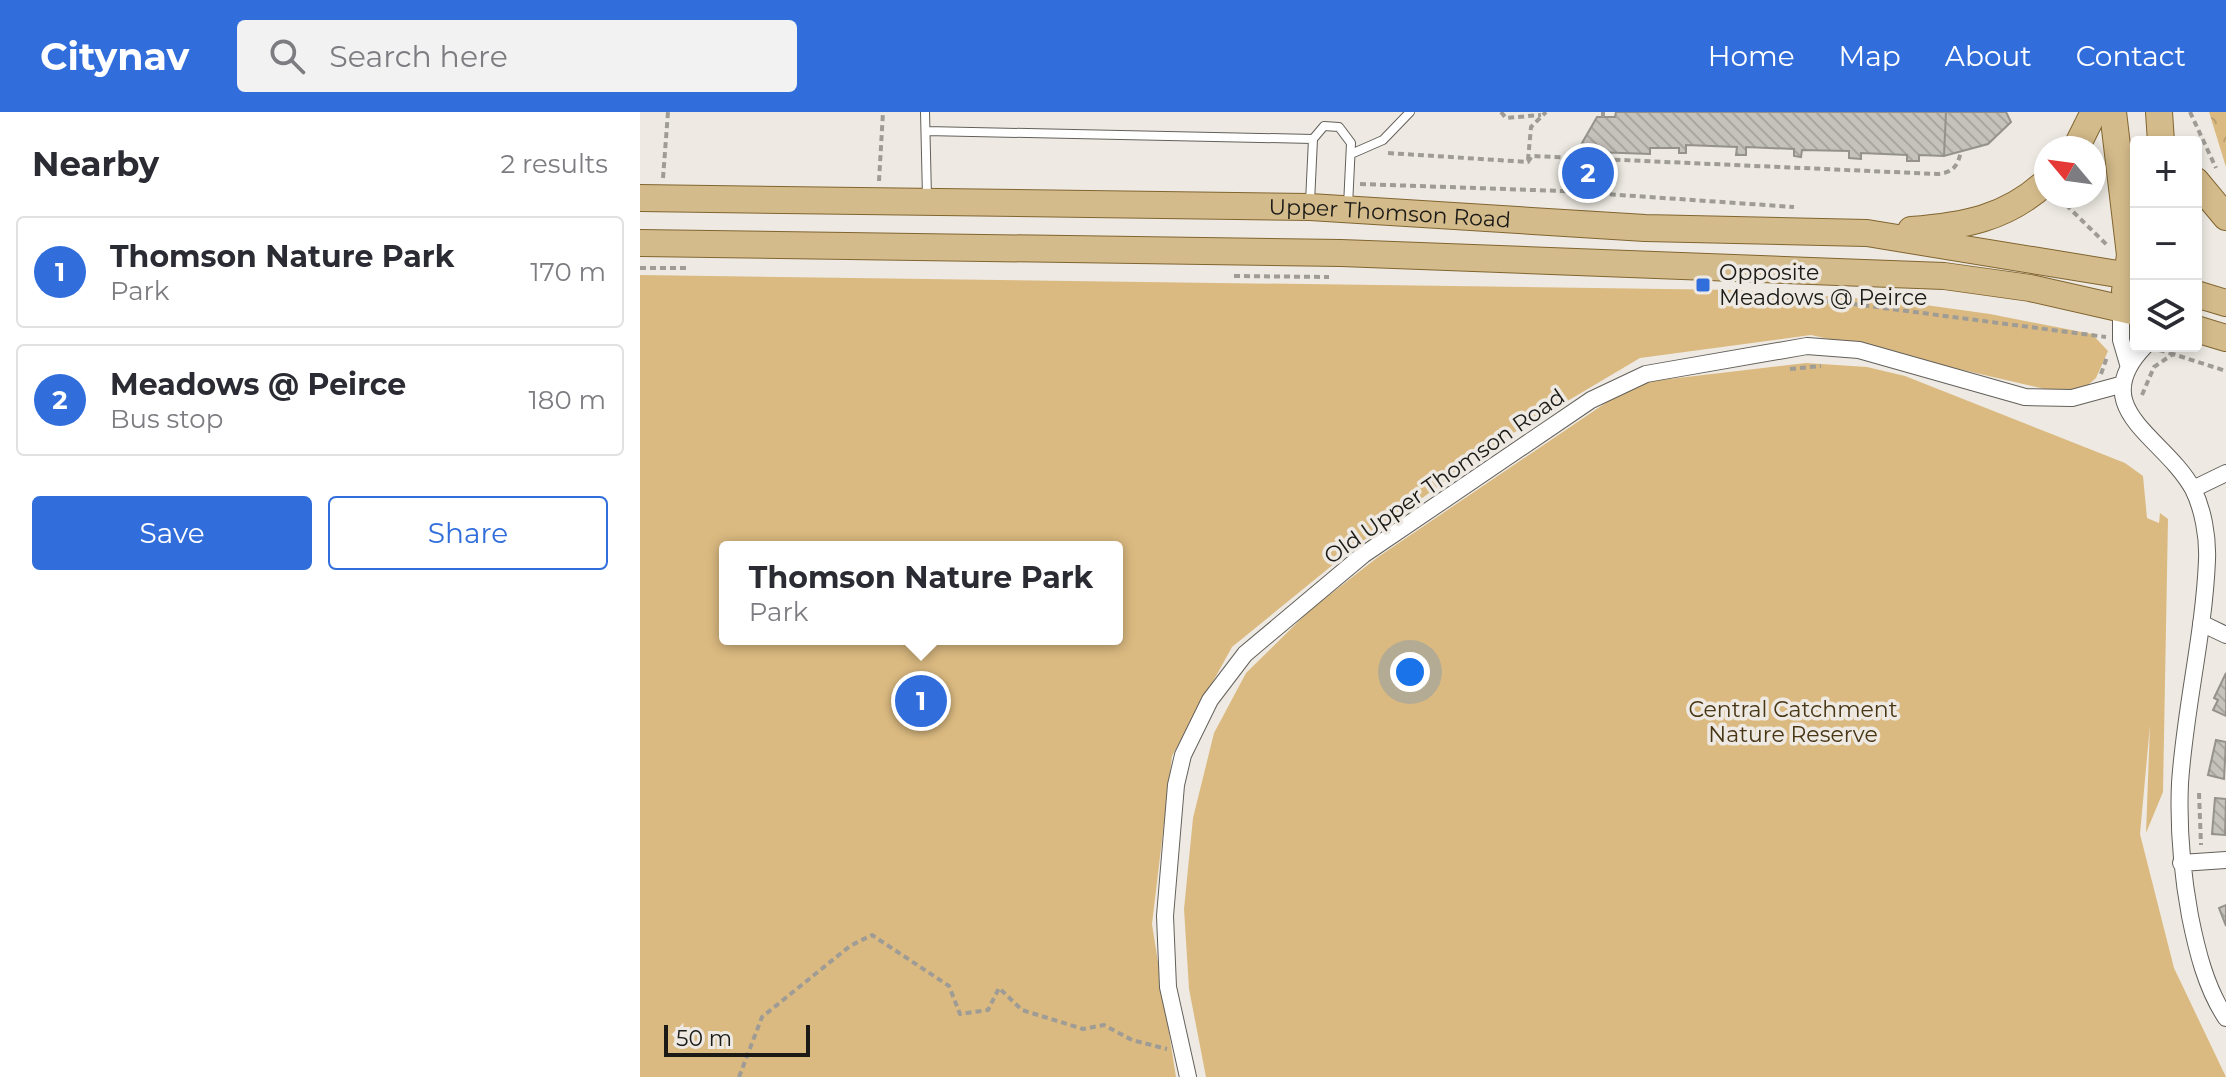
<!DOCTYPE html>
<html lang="en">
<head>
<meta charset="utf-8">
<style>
	body { margin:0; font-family:Montserrat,sans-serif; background:#f2f2f3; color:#2b2b33 }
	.controls { position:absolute; right:24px; top:24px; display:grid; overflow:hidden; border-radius:8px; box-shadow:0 4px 12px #0003 }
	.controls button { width:72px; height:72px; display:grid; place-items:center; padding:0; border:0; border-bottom:2px solid #e1e1e2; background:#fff; color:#2b2b33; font:40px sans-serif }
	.compass { position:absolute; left:1394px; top:24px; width:72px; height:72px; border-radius:50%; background:#fff; box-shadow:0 4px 12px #0003; rotate:299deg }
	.scale { position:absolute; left:24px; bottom:20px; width:146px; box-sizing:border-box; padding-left:8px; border:4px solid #1b1a17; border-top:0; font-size:22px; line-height:28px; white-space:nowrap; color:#1b1a17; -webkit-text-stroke:6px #eeeae3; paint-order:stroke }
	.you { position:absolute; left:770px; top:560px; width:28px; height:28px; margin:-20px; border:6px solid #fff; border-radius:50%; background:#1a73e8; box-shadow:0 0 0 12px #1a73e833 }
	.badge { display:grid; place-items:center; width:52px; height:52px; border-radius:50%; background:#316edc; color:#fff; font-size:26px; font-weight:700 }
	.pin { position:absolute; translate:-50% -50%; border:4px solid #fff; box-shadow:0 2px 8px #0006 }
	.popup { position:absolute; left:79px; top:429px; width:404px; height:104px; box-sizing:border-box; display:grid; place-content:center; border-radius:8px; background:#fff; filter:drop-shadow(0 2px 6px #0005); font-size:26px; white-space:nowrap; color:#7c7c81 }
	.popup b { font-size:30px; color:#2b2b33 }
	.popup::after { content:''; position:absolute; left:50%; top:100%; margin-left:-16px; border:16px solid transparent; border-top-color:#fff }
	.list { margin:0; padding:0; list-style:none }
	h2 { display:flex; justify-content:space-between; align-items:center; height:104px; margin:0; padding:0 32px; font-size:34px }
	h2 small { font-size:26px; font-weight:400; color:#7c7c81 }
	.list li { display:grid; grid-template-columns:52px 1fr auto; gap:24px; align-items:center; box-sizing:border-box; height:112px; margin:0 16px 16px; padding:0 16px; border:2px solid #e1e1e2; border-radius:8px }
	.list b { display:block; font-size:30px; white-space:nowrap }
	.list p { margin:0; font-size:26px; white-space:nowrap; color:#7c7c81 }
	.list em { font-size:26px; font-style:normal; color:#7c7c81 }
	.actions { display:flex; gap:16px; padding:24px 32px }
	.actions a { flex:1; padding:18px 0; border:2px solid #316edc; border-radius:8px; text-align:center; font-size:28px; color:#316edc }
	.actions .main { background:#316edc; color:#fff }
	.icon { flex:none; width:44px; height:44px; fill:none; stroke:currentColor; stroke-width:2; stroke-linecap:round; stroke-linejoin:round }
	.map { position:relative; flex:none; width:1586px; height:965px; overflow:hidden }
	header { display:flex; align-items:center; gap:48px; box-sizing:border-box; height:112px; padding:0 40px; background:#316edc; color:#fff }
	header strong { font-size:38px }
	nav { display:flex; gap:44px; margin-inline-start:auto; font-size:28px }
	.search { width:560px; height:72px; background:#f2f2f3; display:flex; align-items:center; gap:20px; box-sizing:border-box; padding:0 28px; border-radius:8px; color:#7c7c81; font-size:30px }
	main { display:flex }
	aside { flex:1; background:#fff }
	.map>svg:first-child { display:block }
</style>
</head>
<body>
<header>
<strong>Citynav</strong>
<div class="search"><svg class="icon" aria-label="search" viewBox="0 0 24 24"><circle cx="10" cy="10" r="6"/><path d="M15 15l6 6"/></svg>Search here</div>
<nav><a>Home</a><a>Map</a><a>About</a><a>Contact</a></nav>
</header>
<main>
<aside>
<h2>Nearby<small>2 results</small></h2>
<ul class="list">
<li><span class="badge">1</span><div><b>Thomson Nature Park</b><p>Park</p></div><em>170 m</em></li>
<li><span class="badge">2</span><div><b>Meadows @ Peirce</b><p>Bus stop</p></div><em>180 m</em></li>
</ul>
<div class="actions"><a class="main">Save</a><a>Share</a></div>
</aside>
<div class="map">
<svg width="1586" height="965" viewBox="0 0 1586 965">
	<defs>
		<pattern id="forest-crowns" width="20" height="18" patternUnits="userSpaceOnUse" patternTransform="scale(2)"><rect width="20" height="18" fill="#dbba81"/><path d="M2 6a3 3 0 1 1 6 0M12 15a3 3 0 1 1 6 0" fill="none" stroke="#bb9f6f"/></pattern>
		<pattern id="building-back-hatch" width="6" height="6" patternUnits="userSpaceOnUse" patternTransform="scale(2)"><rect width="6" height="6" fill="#c5c1bb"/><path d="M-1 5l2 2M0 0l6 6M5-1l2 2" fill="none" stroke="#a9a5a0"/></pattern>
	</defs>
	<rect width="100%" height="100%" fill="#eeeae3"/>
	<!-- forest -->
	<path fill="url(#forest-crowns)" d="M1569,0H1586V55Z"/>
	<!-- park -->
	<path fill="#dbba81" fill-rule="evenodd" d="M0,163L1097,178L1257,189L1350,202L1452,222L1468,239L1456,266L1435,284L1171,223L1000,246L865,326L716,434L592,535L532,644L512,812L536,965H0ZM85,435H477V527H85Z
		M1166,251L1227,255L1265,264L1485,351L1503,364L1507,406L1519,411L1520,401L1528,407L1523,680L1506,721L1510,613L1500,722L1534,856L1586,965H566L549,877L544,797L553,706L574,621L606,561L669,499L738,445L995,271Z"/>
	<!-- building -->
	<path fill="url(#building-back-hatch)" stroke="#95928b" stroke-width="2" d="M976,0H1306L1304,44L1279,43V49H1267V43L1221,41V47L1209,46V39L1162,38L1161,45L1154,44V37L1106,35V43H1096L1097,35L1046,33V41H1039V36H1010V42L954,40L942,31L957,5H975Z
		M1306,0H1366L1371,10L1348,32L1304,44Z
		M1586,561V604L1573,598L1578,588L1574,586Z
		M1576,628L1586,630L1584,667L1568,663Z
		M1575,686L1586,687L1585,723L1572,722Z
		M1586,793V814L1579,796Z"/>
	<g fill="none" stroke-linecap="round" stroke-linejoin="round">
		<defs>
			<path id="lane" d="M285,0L287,85
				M286,19L673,27
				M711,42L743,28L770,0
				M670,90L673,27L684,14L699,15L711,31L708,94"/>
			<path id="street" d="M1481,197V228L1488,252
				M1505,234C1444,297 1524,324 1553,377C1563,397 1568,425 1567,448C1564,522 1545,596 1540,671C1538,716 1542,760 1550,804C1557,839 1566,876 1586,906
				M1553,377L1586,361
				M1561,511L1586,523
				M1541,751L1586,748
				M548,965L528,875L525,804L536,673L543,643L570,588L605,542L723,443L951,288L1006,262L1167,234L1219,238L1385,285L1432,286L1480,273"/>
			<g id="primary">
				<path d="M1473,0L1490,143L1485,179"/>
				<path d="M1519,0L1521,30"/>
				<path d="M1436,36L1454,0"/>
				<path d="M1556,69L1586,105"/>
				<path id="s1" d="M0,86L670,95L1005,116L1227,121L1496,165"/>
				<path d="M1271,118C1323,114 1366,107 1406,70"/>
				<path d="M0,131L701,141L1304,164L1390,176L1496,200"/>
				<path d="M1556,182L1586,191"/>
				<path d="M1556,217L1586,226"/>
			</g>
		</defs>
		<!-- lane casing -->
		<use href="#lane" stroke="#63605a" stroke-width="10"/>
		<!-- street casing -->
		<use href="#street" stroke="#63605a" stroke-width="18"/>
		<!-- primary casing -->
		<use href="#primary" stroke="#816530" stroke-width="28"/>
		<!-- path -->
		<path stroke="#9f9c96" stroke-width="4" stroke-dasharray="6 4" stroke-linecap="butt" d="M861,0L866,6L901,3
			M1550,0L1576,56
			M963,5V0
			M748,41L888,50L892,44L1297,62C1313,61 1318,54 1321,39
			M888,48L891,15L906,0
			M23,66L28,0
			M239,69L243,0
			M720,72L922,79L1154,95
			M1419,86L1467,133
			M1556,125L1558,106
			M0,156H50
			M594,164L689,165
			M1094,180L1198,190L1466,225
			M1519,238L1533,242L1535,234
			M1150,257L1181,254
			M1461,262L1467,245
			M1502,283L1514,255L1533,242L1586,259
			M1559,681L1561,733
			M99,965L122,905L210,834L232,823L309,874L320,902L348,898L359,876L382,898L443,917L464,913L492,928L527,937"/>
		<!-- lane -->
		<use href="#lane" stroke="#fff" stroke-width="8"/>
		<!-- street -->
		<use href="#street" stroke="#fff" stroke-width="16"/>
		<!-- primary -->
		<use href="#primary" stroke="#d4bb8b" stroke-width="26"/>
	</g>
	<!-- markers -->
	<rect fill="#316edc" stroke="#eeeae3" stroke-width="3" x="1055" y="165" width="16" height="16" rx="4"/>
	<g text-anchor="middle" stroke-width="7" stroke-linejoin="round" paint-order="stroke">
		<!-- street labels -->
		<g font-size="22" fill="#1b1a17" stroke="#eeeae3">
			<text dy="8" stroke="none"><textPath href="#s1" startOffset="750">Upper Thomson Road</textPath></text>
			<text transform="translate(804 364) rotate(-35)" y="8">Old Upper Thomson Road</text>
		</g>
		<!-- poi labels -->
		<g font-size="22" fill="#1b1a17" stroke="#eeeae3" text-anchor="start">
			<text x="1079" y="168">Opposite<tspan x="1079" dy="25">Meadows @ Peirce</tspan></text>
		</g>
		<!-- park labels -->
		<g font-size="22" fill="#473513" stroke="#eeeae3">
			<text x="1153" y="605">Central Catchment<tspan x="1153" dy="25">Nature Reserve</tspan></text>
		</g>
	</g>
</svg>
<div class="controls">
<button>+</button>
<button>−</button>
<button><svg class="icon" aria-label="layers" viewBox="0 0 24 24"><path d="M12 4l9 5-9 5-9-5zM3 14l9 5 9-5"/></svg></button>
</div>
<svg class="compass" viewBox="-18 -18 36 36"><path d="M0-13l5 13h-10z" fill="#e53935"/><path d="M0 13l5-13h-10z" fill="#7c7c81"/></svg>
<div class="scale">50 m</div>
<div class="you"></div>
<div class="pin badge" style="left:281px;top:589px">1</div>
<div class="popup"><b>Thomson Nature Park</b>Park</div>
<div class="pin badge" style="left:948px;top:61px">2</div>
</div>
</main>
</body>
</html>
